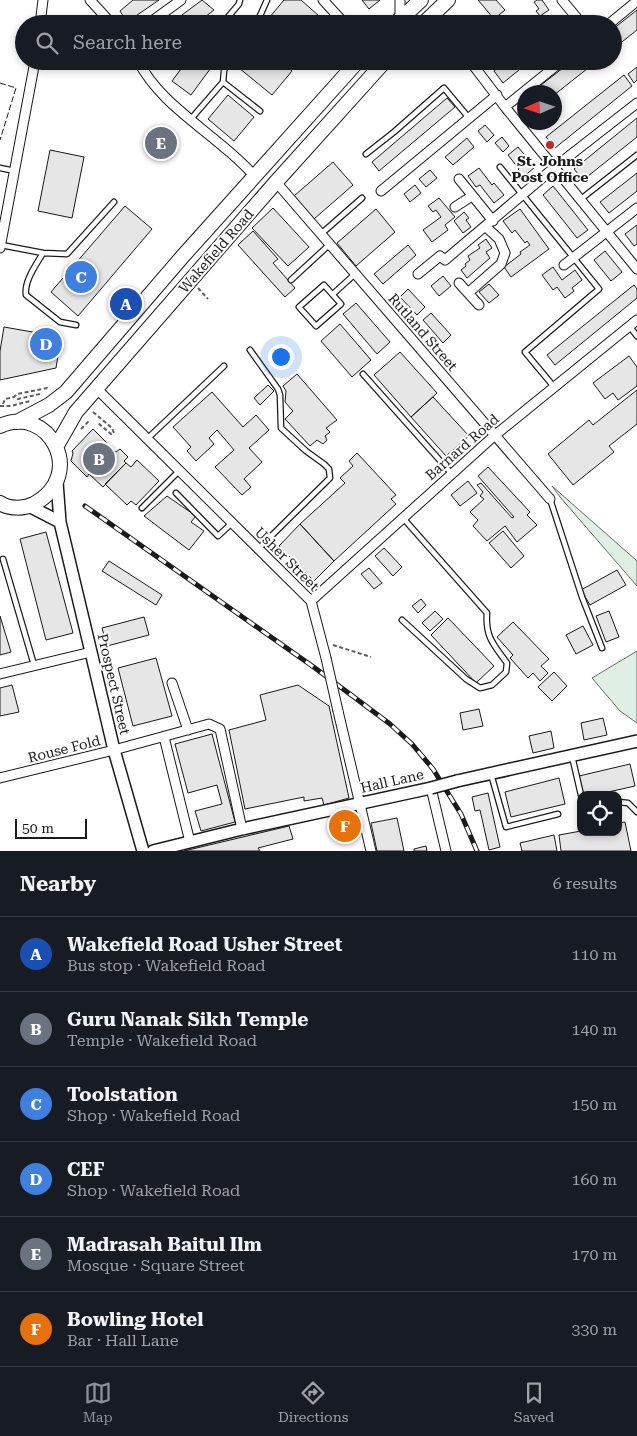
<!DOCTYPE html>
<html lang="en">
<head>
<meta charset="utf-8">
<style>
	body { margin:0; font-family:"Roboto Serif",serif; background:#242831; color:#f1f3f6 }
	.controls { position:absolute; right:15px; bottom:15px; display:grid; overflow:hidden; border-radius:10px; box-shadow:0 2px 8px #0003 }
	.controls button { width:45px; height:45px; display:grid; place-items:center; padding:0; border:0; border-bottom:1px solid #363941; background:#171b24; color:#f1f3f6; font:25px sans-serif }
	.compass { position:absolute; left:517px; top:85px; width:45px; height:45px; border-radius:50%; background:#171b24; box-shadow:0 2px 8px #0003; rotate:267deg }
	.scale { position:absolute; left:15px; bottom:12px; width:72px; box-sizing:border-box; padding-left:5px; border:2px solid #1a1a1a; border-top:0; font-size:14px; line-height:18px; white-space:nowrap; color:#1a1a1a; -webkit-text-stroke:4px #fff; paint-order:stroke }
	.you { position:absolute; left:280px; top:356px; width:18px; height:18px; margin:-12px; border:4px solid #fff; border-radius:50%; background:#1a73e8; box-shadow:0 0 0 8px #1a73e833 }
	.badge { display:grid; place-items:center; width:32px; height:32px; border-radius:50%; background:#8c9099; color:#fff; font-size:16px; font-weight:700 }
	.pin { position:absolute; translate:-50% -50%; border:2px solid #fff; box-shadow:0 1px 5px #0006 }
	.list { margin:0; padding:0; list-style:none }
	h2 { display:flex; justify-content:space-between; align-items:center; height:65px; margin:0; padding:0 20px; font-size:21px }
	h2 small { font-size:16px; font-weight:400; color:#9ea1a6 }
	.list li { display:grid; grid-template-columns:32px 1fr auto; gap:15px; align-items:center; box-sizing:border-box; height:75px; padding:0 20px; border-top:1px solid #363941 }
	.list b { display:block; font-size:19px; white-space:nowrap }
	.list p { margin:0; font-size:16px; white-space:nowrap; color:#9ea1a6 }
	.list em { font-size:16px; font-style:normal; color:#9ea1a6 }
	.icon { flex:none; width:28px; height:28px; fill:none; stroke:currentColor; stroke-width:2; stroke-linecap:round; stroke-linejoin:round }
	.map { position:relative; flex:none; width:637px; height:851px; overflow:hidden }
	.search { position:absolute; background:#171b24; box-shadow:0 2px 8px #0003; left:15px; right:15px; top:15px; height:55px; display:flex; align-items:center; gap:12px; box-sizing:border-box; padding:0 18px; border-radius:28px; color:#9ea1a6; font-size:19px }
	.sheet { height:515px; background:#171b24 }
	nav { display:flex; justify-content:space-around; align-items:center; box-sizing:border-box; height:70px; border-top:1px solid #363941; background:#171b24; font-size:14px; color:#9ea1a6 }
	nav a { display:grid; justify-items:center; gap:2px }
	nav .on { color:#8c9099 }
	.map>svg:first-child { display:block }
</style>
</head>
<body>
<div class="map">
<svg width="637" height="851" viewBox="0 0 637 851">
	<rect width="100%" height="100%" fill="#fff"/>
	<!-- green -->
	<path fill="#e0efe3" stroke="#6a6a6a" d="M552,486L637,561V586L560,497Z
		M637,651V723L620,711L592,678Z"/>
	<!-- building -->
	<path fill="#e6e6e6" stroke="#1a1a1a" d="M133,0H159L127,22L120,11Z
		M202,0L214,10L196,24H170Z
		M284,0H301L328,24H275L269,18Z
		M362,0H380L369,9Z
		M478,0H496L505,10L494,19Z
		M537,0H542L549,10L540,16L536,11L539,9L534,2Z
		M637,10V30L613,49V29Z
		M187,61H216L191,95L172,81Z
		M236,61H281L292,71L272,95L234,64Z
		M506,61H530L503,83L494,71Z
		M572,61H597L554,95V92H532Z
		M637,67V80L634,83L628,74Z
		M624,75L632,86L555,148L546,137Z
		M228,95L254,117L234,141L208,119Z
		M447,98L455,107L379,171L372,162Z
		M524,98V112L518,104Z
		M637,118V137L583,180L574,169Z
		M485,125L494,135L487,142L478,131Z
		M160,132L171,141L162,153L150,144Z
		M502,137L509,146L503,152L495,143Z
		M467,138L474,147L453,165L445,157Z
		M518,147L535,167L522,178L517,171L519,169L508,155Z
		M50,150L84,157L72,218L38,211Z
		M333,162L353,185L314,219L294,196Z
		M479,168L492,185L494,183L504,195L494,203L480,185L476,187L468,176Z
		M430,170L437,178L426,187L419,179Z
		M637,173V191L609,213L600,202Z
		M415,185L421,193L410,202L404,194Z
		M553,186L588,230L577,238L543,195Z
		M439,198L455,217L445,225L448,230L432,242L423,230L441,217L436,210L433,212L428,206Z
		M125,206L152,229L78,316L51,292Z
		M273,208L309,247L288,266L252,228Z
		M376,209L395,232L356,266L337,243Z
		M520,209L549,249L511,277L504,267L521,254L520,252L530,245L527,241L525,243L515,230L512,233L503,221Z
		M464,212L469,218L466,220L471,227L463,233L454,221Z
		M637,225V244L634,246L625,234Z
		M253,231L278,259L273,263L295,288L285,297L238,245Z
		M486,239L492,248L486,252L490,258L467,278L461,270L466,266L465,264L470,260L468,256L480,248L478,245Z
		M408,245L416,255L383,284L374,274Z
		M605,251L622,272L611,281L594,260Z
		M553,267L562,280L575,270L582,280L572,288L574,291L565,298L557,287L553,290L542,275Z
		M443,276L451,286L439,296L431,286Z
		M489,284L499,295L489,303L479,292Z
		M634,285L637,289V298L555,365L547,355Z
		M408,289L425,307L417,315L400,297Z
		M356,303L390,342L377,354L343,314Z
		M431,313L451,335L443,343L423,320Z
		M340,324L371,360L352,377L321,341Z
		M4,327L61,337L56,368L0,380V351Z
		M400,352L437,393L411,417L374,375Z
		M629,356L637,367V386L618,400L613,393L605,399L593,383Z
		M297,374L337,420L326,428L330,432L325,436L327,440L323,444L317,440L310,446L285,419L293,411L285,402L286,391L283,386Z
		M268,385L274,391L260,405L254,398Z
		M637,390V424L609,446L614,452L573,485L548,454L589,420L593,425Z
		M212,392L243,427L256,415L269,430L249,448L262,462L244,479L251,487L242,495L215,467L234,450L217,430L209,438L214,444L196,461L187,451L191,447L173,427Z
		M433,397L469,436L446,456L411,417Z
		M93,429L116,452L120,449L128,457L124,461L126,463L103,487L89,474L87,477L71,461L73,453L72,451Z
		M357,453L396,495L391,499L396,504L334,561L300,524L345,483L340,478L353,466L349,461Z
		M137,460L159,481L136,505L131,501L127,505L105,484L126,463L131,467Z
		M488,467L530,512L527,515L537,525L517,542L505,526L487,541L473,526L478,520L470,512L484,499L480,496L483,492L477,485L481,483L512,518L514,517L478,476Z
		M468,481L477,493L460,506L451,495Z
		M167,496L196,516L191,522L204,531L189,550L144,516Z
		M300,524L334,561L314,581L279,546Z
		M503,531L524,556L511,568L489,543Z
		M46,532L73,633L46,640L20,539Z
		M384,548L402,567L393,576L375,556Z
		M109,561L162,595L156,605L102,571Z
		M369,568L382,583L374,589L361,574Z
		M617,570L626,585L590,605L581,590Z
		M421,599L426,605L418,613L412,606Z
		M435,611L443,619L430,631L422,623Z
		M609,611L619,637L606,642L596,616Z
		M0,616L11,652L0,655Z
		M144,617L149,635L107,646L102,628Z
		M448,618L494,666L476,683L431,635Z
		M513,622L549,659L541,666L548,673L540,681L533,673L528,678L510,658L513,655L497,637Z
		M583,626L593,645L576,654L566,635Z
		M156,658L172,716L133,726L118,668Z
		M554,672L567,686L552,701L538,687Z
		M12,685L19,712L0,716V688Z
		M298,685L329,706L349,798L324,805L322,798L304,801V797L245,809L229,730L266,720L260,695Z
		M479,709L483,726L463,730L460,713Z
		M603,718L607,735L584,740L581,723Z
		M551,731L554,748L533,753L529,736Z
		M212,734L235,822L201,831L195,811L222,804L217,785L188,793L175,744Z
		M630,764L635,786L595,795H583L579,776Z
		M559,778L565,804L511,817L505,792Z
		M488,793L500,847L489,850L480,810L475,811L472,797Z
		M397,818L404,851H377L371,823Z
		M625,822L631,851H561L559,835L581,831V832H618V823Z
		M289,826L293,839L258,848L260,851H184Z
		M554,835L557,851H522L520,843Z
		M426,846L427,851H414V849Z"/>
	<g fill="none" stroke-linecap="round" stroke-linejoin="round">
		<defs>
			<path id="service" d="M222,24L239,4L240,0
				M255,24L259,18L267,0
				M223,82L260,111
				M190,120L223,82L224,71L227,61
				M366,154L394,132L444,88L469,118
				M500,167L599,289L525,352L555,388
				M0,168L15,171
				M581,199L637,155
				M321,234L362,198
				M1,245L43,253C36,265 24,281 26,295L60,322L76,325
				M43,253L67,254L114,202
				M291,280L330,244
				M324,285L341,304L316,326L299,307Z
				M333,294L355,274
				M630,327L637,336
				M250,350L278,389L280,395L281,428L306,451L324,464L329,469L330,478L258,549
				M363,374L452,474
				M147,439L224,366
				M176,493L218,536L232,523
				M550,499L582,597L602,648
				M142,508L179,471
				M3,559L34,665
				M402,620L466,679L480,688L492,685L506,672L507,663C494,645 485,637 487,613L403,518
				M572,756L581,795
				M491,774L506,827L558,814
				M618,802L628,803L637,812"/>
			<path id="minor" d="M90,0L112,24
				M323,0L345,24
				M400,0V19
				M562,0L582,24
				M434,14L441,24
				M40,24L43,0
				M148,24L181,0
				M609,24L637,1
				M138,61C158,99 194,121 226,149C236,157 245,166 254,175
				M470,61L505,107L637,269
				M505,107L562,61
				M459,179L493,221
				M276,182L550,499
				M381,191L497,95
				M455,207L472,196
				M0,248L35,61
				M564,265L637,208
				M418,274L440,256L445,260L555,167L637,103
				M459,283L479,305
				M468,293L501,264L505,253L499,239L486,227
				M97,389L311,601L326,658
				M311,601L494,436L637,320
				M0,674L91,652
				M172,683L188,730
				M338,711L371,851
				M164,737L190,842
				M0,778L114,750L209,724L220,729L242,829
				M431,788L446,851"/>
			<path id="tertiary" d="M57,482L60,522L91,652L114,750L143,851
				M29,506L60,522
				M457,781L637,741
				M153,851L242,829L431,788"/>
			<path id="primary" d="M395,24L421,0
				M423,24L448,0
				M17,422L49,405L66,392L183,256L358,61
				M0,426C48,403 88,475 34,504C24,509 9,509 0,503
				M56,447L76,412L276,182L385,61"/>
		</defs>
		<!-- service casing -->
		<use href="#service" stroke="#1a1a1a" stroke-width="7"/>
		<!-- minor casing -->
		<use href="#minor" stroke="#1a1a1a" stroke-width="11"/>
		<!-- tertiary casing -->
		<use href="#tertiary" stroke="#1a1a1a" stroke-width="14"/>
		<!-- primary casing -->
		<use href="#primary" stroke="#1a1a1a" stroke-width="16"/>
		<!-- path -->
		<path stroke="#5f5f5f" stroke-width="2" stroke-dasharray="4 2.5" stroke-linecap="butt" d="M198,288L208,299
			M40,394L18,399L14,397L17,394L47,388L49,390
			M3,404L5,399L14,397
			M0,406H11L30,401
			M93,412L112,428L114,433L111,434L98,423
			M81,429L89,421
			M333,645L371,657"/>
		<!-- service -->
		<use href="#service" stroke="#fff" stroke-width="4.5"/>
		<!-- minor -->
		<use href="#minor" stroke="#fff" stroke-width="9"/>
		<!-- tertiary -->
		<use href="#tertiary" stroke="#fff" stroke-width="11"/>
		<!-- primary -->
		<use href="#primary" stroke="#fff" stroke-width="14"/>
		<defs>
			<path id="rail" d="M85,506L315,668L390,724L412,744L433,769L461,814L477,851"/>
		</defs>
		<!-- rail casing -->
		<use href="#rail" stroke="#1a1a1a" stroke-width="5"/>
		<!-- rail -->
		<use href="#rail" stroke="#fff" stroke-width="3" stroke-dasharray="9" stroke-linecap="butt"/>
		<defs>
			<path id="minor-bridge" d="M326,658L338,711"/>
			<path id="tertiary-bridge" d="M431,788L457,781"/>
		</defs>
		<!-- minor-bridge casing -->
		<use href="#minor-bridge" stroke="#1a1a1a" stroke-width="11" stroke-linecap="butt"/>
		<!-- tertiary-bridge casing -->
		<use href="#tertiary-bridge" stroke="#1a1a1a" stroke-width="14" stroke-linecap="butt"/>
		<!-- minor-bridge -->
		<use href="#minor-bridge" stroke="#fff" stroke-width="9"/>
		<!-- tertiary-bridge -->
		<use href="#tertiary-bridge" stroke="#fff" stroke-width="11"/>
		<!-- fence -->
		<path stroke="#1a1a1a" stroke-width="1" stroke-dasharray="6 2.5" stroke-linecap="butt" d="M0,83L16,88L0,140"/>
	</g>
	<!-- markers -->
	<circle fill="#c62828" stroke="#fff" stroke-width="2" cx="550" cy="145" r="5"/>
	<g text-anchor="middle" stroke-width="4" stroke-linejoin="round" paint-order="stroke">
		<!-- poi labels -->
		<g font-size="14" font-weight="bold" fill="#1a1a1a" stroke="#fff">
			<text x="550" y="166">St. Johns<tspan x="550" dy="16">Post Office</tspan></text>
		</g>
		<!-- street labels -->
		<g font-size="14" fill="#1a1a1a" stroke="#fff">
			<text transform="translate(216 251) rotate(-49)" y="5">Wakefield Road</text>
			<text transform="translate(423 332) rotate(49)" y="5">Rutland Street</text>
			<text transform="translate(462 447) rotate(-41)" y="5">Barnard Road</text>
			<text transform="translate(287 559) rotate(45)" y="5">Usher Street</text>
			<text transform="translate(114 684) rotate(77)" y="5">Prospect Street</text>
			<text transform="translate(64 749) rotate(-14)" y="5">Rouse Fold</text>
			<text transform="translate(392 781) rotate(-13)" y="5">Hall Lane</text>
		</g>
	</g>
</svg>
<div class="controls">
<button><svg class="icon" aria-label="locate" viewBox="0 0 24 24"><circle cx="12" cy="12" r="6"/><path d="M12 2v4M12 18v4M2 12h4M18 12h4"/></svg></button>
</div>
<svg class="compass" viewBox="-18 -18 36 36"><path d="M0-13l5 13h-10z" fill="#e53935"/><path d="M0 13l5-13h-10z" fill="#9ea1a6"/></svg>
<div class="scale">50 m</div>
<div class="you"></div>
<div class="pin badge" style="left:126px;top:304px;background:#1a4fb4">A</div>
<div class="pin badge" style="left:99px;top:459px;background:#6b7280">B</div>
<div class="pin badge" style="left:81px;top:277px;background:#3f7fe0">C</div>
<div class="pin badge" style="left:46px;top:344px;background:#3f7fe0">D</div>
<div class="pin badge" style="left:161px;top:143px;background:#6b7280">E</div>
<div class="pin badge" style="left:345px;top:826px;background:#e8710a">F</div>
<div class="search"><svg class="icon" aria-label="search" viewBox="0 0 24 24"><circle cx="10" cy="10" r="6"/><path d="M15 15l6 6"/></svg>Search here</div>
</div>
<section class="sheet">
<h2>Nearby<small>6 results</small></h2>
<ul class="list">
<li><span class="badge" style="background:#1a4fb4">A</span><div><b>Wakefield Road Usher Street</b><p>Bus stop · Wakefield Road</p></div><em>110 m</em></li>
<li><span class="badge" style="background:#6b7280">B</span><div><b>Guru Nanak Sikh Temple</b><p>Temple · Wakefield Road</p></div><em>140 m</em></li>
<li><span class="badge" style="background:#3f7fe0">C</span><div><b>Toolstation</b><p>Shop · Wakefield Road</p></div><em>150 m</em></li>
<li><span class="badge" style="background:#3f7fe0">D</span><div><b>CEF</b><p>Shop · Wakefield Road</p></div><em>160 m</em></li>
<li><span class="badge" style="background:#6b7280">E</span><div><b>Madrasah Baitul Ilm</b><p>Mosque · Square Street</p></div><em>170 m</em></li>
<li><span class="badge" style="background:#e8710a">F</span><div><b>Bowling Hotel</b><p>Bar · Hall Lane</p></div><em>330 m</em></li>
</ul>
</section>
<nav>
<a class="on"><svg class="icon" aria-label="map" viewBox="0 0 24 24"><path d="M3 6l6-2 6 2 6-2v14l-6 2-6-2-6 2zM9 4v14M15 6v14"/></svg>Map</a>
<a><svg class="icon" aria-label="directions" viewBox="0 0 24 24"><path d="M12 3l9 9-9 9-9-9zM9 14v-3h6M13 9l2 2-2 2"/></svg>Directions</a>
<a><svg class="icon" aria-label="saved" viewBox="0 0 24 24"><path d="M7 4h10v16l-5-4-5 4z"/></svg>Saved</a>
</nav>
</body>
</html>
